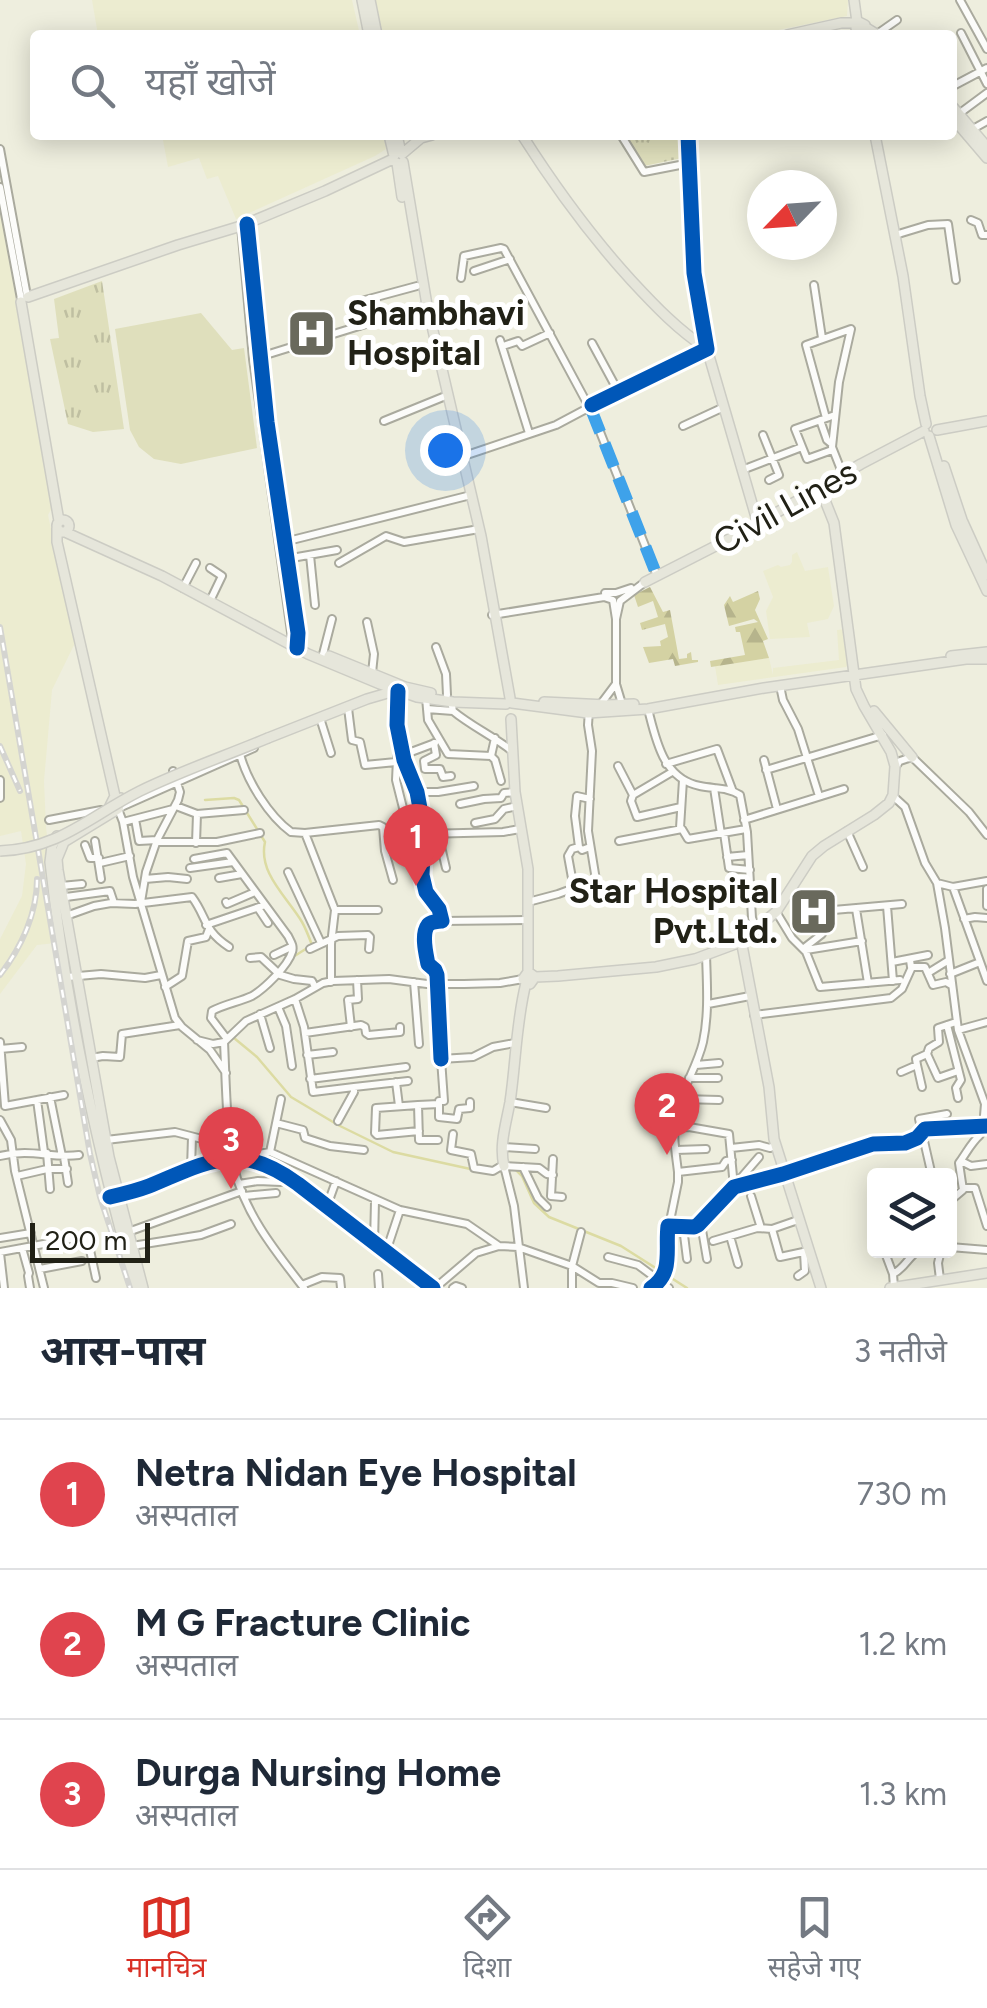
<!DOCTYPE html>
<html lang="hi">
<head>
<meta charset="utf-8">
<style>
	body { margin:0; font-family:Figtree,"Noto Sans Devanagari",sans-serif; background:#f6f6f7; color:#1f2937 }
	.controls { position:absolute; right:30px; bottom:30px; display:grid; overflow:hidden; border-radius:10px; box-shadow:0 5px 25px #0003 }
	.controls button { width:90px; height:90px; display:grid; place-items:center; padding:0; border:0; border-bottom:2px solid #e0e1e3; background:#fff; color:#1f2937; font:50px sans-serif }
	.compass { position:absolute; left:747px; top:170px; width:90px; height:90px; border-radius:50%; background:#fff; box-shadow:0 5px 25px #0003; rotate:245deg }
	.scale { position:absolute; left:30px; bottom:25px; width:120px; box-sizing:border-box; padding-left:10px; border:5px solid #212116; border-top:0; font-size:28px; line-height:35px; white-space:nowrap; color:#212116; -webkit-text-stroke:8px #fff; paint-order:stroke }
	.you { position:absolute; left:445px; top:450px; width:35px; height:35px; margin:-25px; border:8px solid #fff; border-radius:50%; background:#1a73e8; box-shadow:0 0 0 15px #1a73e833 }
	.badge { display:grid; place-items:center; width:65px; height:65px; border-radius:50%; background:#d93025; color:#fff; font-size:32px; font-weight:700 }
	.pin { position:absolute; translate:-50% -82px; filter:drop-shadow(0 2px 5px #0008) }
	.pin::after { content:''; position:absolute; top:52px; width:35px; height:30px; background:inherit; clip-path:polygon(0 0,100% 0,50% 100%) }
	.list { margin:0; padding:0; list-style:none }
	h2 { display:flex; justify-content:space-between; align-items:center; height:130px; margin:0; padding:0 40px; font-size:42px }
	h2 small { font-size:32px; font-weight:400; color:#747a83 }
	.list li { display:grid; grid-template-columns:65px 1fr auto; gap:30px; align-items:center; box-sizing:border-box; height:150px; padding:0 40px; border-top:2px solid #e0e1e3 }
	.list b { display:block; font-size:38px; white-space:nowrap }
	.list p { margin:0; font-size:32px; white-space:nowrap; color:#747a83 }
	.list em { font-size:32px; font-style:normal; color:#747a83 }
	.icon { flex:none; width:55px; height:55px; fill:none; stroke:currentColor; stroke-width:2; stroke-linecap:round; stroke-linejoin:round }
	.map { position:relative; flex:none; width:987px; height:1288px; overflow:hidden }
	.search { position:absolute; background:#fff; box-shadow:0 5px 25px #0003; left:30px; right:30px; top:30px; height:110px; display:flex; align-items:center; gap:25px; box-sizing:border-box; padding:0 35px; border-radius:10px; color:#747a83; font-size:38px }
	.sheet { height:580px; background:#fff }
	nav { display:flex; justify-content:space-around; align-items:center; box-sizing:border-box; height:140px; border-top:2px solid #e0e1e3; background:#fff; font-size:28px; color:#747a83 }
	nav a { display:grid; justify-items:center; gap:5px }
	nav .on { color:#d93025 }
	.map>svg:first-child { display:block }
</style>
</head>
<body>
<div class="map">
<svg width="987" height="1288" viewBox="0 0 987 1288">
	<defs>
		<pattern id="forest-firs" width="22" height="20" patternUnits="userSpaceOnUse" patternTransform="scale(2.5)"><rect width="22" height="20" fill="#d4d2a3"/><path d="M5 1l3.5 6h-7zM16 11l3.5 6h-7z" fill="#b6b48c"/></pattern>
		<pattern id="park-tufts" width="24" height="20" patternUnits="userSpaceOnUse" patternTransform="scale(2.5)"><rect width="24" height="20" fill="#dfdfbc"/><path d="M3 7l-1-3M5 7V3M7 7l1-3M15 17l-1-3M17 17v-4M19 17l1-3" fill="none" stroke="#bfbfa1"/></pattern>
	</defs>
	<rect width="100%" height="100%" fill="#eeeede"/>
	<!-- built -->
	<path fill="#ececd0" d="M92,0H352L360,35H98Z
		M371,0H848L847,16L753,35H378Z
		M162,135H383L386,149L375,156L236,219L218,176L207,179L199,158L168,167Z
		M0,212L54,504L48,515L75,643L52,690L44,781L46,827L52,881L64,942L37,945L0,994V939L22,896L26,864L21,831L0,836Z
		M797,552L805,571L828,567L834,606L828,619L807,623L810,637L770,639L766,611L773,597L763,571L778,565L781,567L790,565L792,562V555Z
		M845,629L850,663L846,667L718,685L715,666L769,658L773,675V668L839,660L837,630Z"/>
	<!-- forest -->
	<path fill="url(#forest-firs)" d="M650,587L663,612L670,610L679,659L687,658V654L691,652L692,660H698V662L675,666L673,659L649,663L643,647L661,646L660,641L668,637L665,624L642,630L640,623L658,617L653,601L638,607L634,595Z
		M758,591L760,599L755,610L768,639L763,641L769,658L711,667L710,661L745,655L740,632H736L735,627L758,622L754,619L729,626L724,605L730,596L733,602Z"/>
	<!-- park -->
	<path fill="url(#park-tufts)" d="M626,135H685L687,157L644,166Z
		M102,281L124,429L93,432L68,424L50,339L59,338L54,299Z"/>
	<!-- pitch -->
	<path fill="#dfdfbc" d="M201,313L232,350L244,348L257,448L181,464L154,459L139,447L130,430L115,329Z"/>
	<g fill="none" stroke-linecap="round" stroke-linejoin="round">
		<!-- stream -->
		<path stroke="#dcdba2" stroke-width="2.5" d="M205,800L234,798L239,800L265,842C258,873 287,897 302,922C306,929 309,937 312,945L293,957
			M234,1038L257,1057L291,1097L338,1125L393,1152L475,1170
			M516,1170L522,1176L534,1203L549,1217L621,1246L687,1288"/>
		<defs>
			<path id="minor" d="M960,0L987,49
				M961,33L987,84
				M877,34L897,20
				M953,86L987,68
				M956,116L987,93
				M971,130L987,121
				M621,135L644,172L690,163
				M0,149L27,296
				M0,187L21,299
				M971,220L978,223L982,235H987
				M247,224L267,422L298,633L297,648
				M241,226L253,359L292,639L291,645
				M895,235L928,225L948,224L956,280
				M474,271L510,259
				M461,278L464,256L501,248L504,249L588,405
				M814,285L822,338
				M360,326L354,303L417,286
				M500,340L529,433
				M592,343L618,391
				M503,346L518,341L522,346L550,333
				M256,358L427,305
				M592,405L707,349L694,273L688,135
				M591,409L657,576
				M826,418L806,345L851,329L839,382L832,447L843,475
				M820,420L827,440L832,444
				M384,421L443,397
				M683,426L724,407
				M763,435L779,475L769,480
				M832,450L807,459L795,429L835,415
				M458,458L556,425L588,408
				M742,470L802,447
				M280,543L471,495
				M310,555L315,605
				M286,559L337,550
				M339,563L386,536L404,542L479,529
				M183,588L196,563
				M605,593H616L631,588
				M210,601L222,576L210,568
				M492,615L604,597L613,600L616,619L620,601L645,582
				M616,619V684L622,704
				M367,622L374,654L372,673
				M436,647L446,674L447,695
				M323,654L332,619
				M780,686L783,700L798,729L819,796
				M398,691L397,725L404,760L417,792L424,830L422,875L426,892L439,909L442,921C439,921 430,922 428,925C421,934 426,954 428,964L435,970L437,975L441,1059
				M426,698L428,720L448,754L491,756L495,738
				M451,701L453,711C471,726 493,736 512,751
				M600,705L615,685
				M348,708L352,740L360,742L365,765L396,762
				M427,709L453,711
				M648,709C656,740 663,779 700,786C714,789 728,787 740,795L747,832L752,918L757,930
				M320,718L331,753
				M398,739L396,780L410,836
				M434,743L436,755L424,761L425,769H440L443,777L451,776
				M240,754C247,781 269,816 291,832L305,833L379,825L383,827L384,839L424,834L503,832L520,829
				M403,755L435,743
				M491,756L495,760L501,781
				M764,760L777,809
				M666,764L717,749L732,789
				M618,766L633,795L672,772
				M896,766L900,761L912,757L969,812L987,835
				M766,770L883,735
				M0,780V798
				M714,788L721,834
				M417,792H438L474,786
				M633,795L631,801L637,817L681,807
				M893,796L905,807L925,863L937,883L953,887L987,881
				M460,804L484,799L501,798L504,793L515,792
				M176,806L197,814L244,810
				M119,808L254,748
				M118,809L123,822L133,877L175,1018L182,1027L210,1050L226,1073
				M135,819L139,841L157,840
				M49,820L101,810
				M744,820L844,789
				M123,822L173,809
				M475,823L495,819L504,809L517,806
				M680,828L683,780
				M847,831L863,867
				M305,833L335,910H378
				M724,833L729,868L750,870
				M438,834L446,868
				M384,839L385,851L393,880
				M95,841L101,879
				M619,841L682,829L688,839L746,829
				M156,842H217L260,833
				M196,843L197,814
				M85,845L90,858H99
				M590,847L582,850L579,847L575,816L577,796L590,799
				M727,857L748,855
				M194,859L227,853L288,936C291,942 294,946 292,952C288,966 264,989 252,996C239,1002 225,1004 212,1011L211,1018L227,1039
				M100,863L130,856
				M190,868L233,862
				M288,872L321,943
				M219,878L242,874
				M145,879L168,877L187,879
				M937,883L945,928L958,1030L985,1104L983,1127
				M61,886L82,884
				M953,887L987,981
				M574,889L568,856L572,849L579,847
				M987,889V906
				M66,897L110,891L114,903
				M141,902L146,872L157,840L178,800L180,792L173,771
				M226,902L227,904L255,892
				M528,902L558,894L596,880L588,831L592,751L588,725L589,710
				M887,906L893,981
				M258,908L268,923
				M856,909L868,983
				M778,915L792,938L806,952L820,987L900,980
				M66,916L94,906L111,903L135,904L192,897C207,917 203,930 229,947
				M964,919L975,917L987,918
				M442,921L527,920
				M206,925L265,905
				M804,948L822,934V911L902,904
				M310,949L338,936L368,935L370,937L369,949
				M806,950L862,941
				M274,955L291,947
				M706,955C707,985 709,1014 703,1042C697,1068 680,1091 676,1117C672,1135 676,1154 678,1172L722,1167L726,1161L732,1160
				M250,958L261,957L278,973
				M910,960L911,967H925L933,985L946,982L951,985
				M892,962L928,955
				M928,973L949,960
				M277,974L294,979L312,981L315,987
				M950,974L980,962
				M67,977L101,974L145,978L161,975
				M331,982V944L335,910
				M414,982L419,1044
				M165,987L182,976L188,941L206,937L209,929
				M295,999L304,1027L313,1092L354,1087
				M708,1004L750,996
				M278,1007L286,1026L292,1066
				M260,1014L270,1048
				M754,1015L891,998L902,989L912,967
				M947,1025L961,1080L956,1088L958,1098
				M351,1027L348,1000L358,999L357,980
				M958,1030L987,1022
				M305,1033L361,1025L365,1027L366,1033L369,1035L400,1032V1027
				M197,1040L213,1044L224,1042L246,1021L295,999L323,983L333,981L389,979L427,984H464L500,983L523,979
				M0,1042L5,1106L64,1095
				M224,1042C226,1083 226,1127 234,1167C244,1213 276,1252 304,1288
				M0,1049L22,1047
				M927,1054L929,1048L939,1042L938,1028L956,1022
				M307,1055L333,1052
				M91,1058L103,1056L120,1057L122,1034L180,1025
				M696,1065L719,1063
				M917,1065L922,1087
				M901,1072L917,1065L916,1059L927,1054L938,1078L958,1071
				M689,1078H718
				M310,1079L406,1067
				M396,1082L399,1106
				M50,1097L62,1156
				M681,1099L719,1100
				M37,1100L44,1152
				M470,1102V1108L459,1109L457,1119L439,1117V1101H444L441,1059L473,1057L493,1047L515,1043
				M510,1102L546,1108
				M418,1105L376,1108L375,1133L377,1135L419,1131
				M0,1120L11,1140L15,1171L44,1288
				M338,1121L354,1092V1087L408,1081
				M276,1123L303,1130L305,1138L330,1146L364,1150
				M674,1128L689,1127L729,1134L734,1187
				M453,1134L451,1150L471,1154L474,1168L493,1171L503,1165
				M106,1140L175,1132L202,1139L231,1140
				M438,1140H419L418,1105L439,1104
				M502,1147L535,1149
				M731,1148L759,1145L770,1148L776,1145
				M676,1150L706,1149
				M270,1152L281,1099
				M47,1153L50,1189
				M0,1156C32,1148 51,1159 79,1155
				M64,1157L68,1183
				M242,1157L270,1152L400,1210L467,1224L499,1246
				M553,1159L551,1196L562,1197
				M961,1161L971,1166L987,1164
				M504,1166L514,1206L524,1288
				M505,1166L539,1168L547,1174L553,1175
				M523,1167L538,1198L547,1207
				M191,1169L192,1137
				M17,1176L47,1169H67
				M932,1176L919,1119L947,1114
				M239,1184L258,1181L281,1182L287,1176
				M734,1186L759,1157
				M963,1188H975L987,1226
				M117,1195L146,1187L191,1169L233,1158L263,1165L279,1171L298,1184L433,1288
				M244,1196L276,1193
				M751,1196L761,1228
				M950,1201L963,1190L959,1163C967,1152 971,1143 980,1135L981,1127
				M327,1206L336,1181
				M701,1224L707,1259
				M669,1226L678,1182V1172
				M683,1227L687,1259
				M772,1229L780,1257L808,1251
				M128,1232L242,1191
				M730,1236L738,1264
				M0,1238L31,1233
				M713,1241L757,1228L772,1229L798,1220
				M374,1243L375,1201
				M132,1246L201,1235L231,1224
				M950,1247L987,1250
				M22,1248L29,1273L28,1276L30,1288
				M884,1250L893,1274L894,1287
				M0,1252L87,1236L96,1278
				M386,1252L400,1210
				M0,1253L4,1288
				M608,1257L638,1265L669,1288
				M40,1269L82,1261
				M378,1274L379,1288
				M893,1274C905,1268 908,1257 919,1250
				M798,1276L805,1271L804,1252
				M940,1279L938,1263L941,1250
				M302,1285L322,1277L340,1278L341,1288
				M435,1288L476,1253L499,1246L518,1247L572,1266L599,1283H612L633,1288
				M453,1288L456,1286L462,1288
				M572,1288V1266L581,1232
				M651,1288C674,1273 665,1250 668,1226L694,1227L698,1225L734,1187L783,1174L873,1144L905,1143L917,1138L925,1129L987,1126"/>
			<path id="major" d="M362,0L369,35
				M370,0L377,35
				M854,0L857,22
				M859,22L865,25L862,31L856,28Z
				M865,27L878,35
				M787,35L841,23H856
				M952,106L987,147
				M952,117L987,158
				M389,135L394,156
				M397,135L401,153
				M522,135C555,187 590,235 631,280C655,306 678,330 707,349L758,524
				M875,135L903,276L920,396L926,424
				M402,154L421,138L432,135
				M403,162L427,305L481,536L510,698
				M397,163L402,197
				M28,297L178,245L241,226L325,191L393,159
				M21,302L59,521
				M937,430L987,421
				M929,436L956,525L987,591
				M944,466L962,520L987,575
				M57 526a6 6 0 1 1 12 0a6 6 0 1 1-12 0Z
				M57,528V542L115,796L110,806
				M65,532L162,576L308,654L380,684L417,697L453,702L506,704
				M645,582L743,532L861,464L924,431
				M329,656L405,687L431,693
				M951,656L987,652
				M544,702L607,705L634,704
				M512,703L588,713L648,709L764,688L966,659H987
				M874,711L912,757
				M511,719L515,792L528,869V972
				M268,738L367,699L398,690
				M121,798L118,809L64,842L57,859L58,870L109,1157L143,1288
				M57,836L52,846L50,862C66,1006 97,1149 136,1288
				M743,939L776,912L812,856L824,846L874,815L889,803L893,795L895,766L891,752L864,706L856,689L834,523L820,488
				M742,945L769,1087L774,1139L821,1288
				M535,977L530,984L523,979L528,972L535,977L558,976L656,967L695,959L738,943
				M504,1166C499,1145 506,1124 510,1102C516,1062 516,1022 526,983
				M890,1288L987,1273"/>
		</defs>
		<!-- minor casing -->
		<use href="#minor" stroke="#aaaa9e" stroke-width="10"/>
		<!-- major casing -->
		<use href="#major" stroke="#ccccc4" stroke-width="12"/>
		<!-- minor -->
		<use href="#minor" stroke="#fcfcfa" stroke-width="6"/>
		<!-- major -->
		<use href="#major" stroke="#e6e6db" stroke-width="9"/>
		<defs>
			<path id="rail" d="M0,627L90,1154L100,1197L130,1288
				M0,746L20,791
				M0,975C21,948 37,914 37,879"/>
		</defs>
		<!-- rail casing -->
		<use href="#rail" stroke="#d4d4d0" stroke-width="6"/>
		<!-- rail -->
		<use href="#rail" stroke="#fff" stroke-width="2.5" stroke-dasharray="8" stroke-linecap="butt"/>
		<defs>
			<path id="major-bridge" d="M0,851C59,849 90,816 140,791C181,771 225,756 268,738"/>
		</defs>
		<!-- major-bridge casing -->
		<use href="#major-bridge" stroke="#ccccc4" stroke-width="12" stroke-linecap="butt"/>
		<!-- major-bridge -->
		<use href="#major-bridge" stroke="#e6e6db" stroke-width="9"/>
		<!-- quiet -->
		<path stroke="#3ea2ea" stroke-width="12" stroke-dasharray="25 12" stroke-linecap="butt" d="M591,409L657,576"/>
		<defs>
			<path id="cycleway" d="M247,224L267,422L298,633L297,648
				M592,405L707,349L694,273L688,135
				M398,691L397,725L404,760L417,792L424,830L422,875L426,892L439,909L442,921C439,921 430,922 428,925C421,934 426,954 428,964L435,970L437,975L441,1059
				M110,1197C123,1194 136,1191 149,1186C175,1176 203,1160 232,1159C256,1157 280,1171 298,1184L433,1288
				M651,1288C674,1273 665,1250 668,1226L694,1227L698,1225L734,1187L783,1174L873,1144L905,1143L917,1138L925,1129L987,1126"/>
		</defs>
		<!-- cycleway casing -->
		<use href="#cycleway" stroke="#fff" stroke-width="21"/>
		<!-- cycleway -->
		<use href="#cycleway" stroke="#0057b8" stroke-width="15"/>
	</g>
	<!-- icons -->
	<defs>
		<symbol id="hospital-square" viewBox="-11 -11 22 22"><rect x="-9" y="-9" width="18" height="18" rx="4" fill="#69695c" stroke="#fff"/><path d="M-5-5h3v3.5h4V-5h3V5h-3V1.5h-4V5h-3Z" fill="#fff"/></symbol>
	</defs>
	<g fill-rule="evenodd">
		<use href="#hospital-square" x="284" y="306" width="55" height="55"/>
		<use href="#hospital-square" x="786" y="884" width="55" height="55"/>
	</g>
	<g text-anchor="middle" stroke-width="10" stroke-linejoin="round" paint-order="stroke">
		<!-- poi labels -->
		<g font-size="35" font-weight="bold" fill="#212116" stroke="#fff" text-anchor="start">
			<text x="347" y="325">Shambhavi<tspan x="347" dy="40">Hospital</tspan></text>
			<text x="778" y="903" text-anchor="end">Star Hospital<tspan x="778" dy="40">Pvt.Ltd.</tspan></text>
		</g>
		<!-- street labels -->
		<g font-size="35" fill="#212116" stroke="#fff">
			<text transform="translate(785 507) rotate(-29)" y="12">Civil Lines</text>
		</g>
	</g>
</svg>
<div class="controls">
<button><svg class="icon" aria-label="layers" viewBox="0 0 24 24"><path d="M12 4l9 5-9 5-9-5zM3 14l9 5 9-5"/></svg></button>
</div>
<svg class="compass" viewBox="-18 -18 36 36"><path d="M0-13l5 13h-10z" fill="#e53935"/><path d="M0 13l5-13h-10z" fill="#747a83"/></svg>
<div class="scale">200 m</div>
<div class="you"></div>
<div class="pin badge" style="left:416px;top:886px;background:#e0444e">1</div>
<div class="pin badge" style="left:667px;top:1155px;background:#e0444e">2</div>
<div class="pin badge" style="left:231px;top:1189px;background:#e0444e">3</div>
<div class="search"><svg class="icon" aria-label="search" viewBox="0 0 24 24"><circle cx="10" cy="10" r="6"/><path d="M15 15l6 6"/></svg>यहाँ खोजें</div>
</div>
<section class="sheet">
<h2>आस-पास<small>3 नतीजे</small></h2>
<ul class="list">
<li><span class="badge" style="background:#e0444e">1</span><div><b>Netra Nidan Eye Hospital</b><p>अस्पताल</p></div><em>730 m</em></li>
<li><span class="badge" style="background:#e0444e">2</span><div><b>M G Fracture Clinic</b><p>अस्पताल</p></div><em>1.2 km</em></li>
<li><span class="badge" style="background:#e0444e">3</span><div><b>Durga Nursing Home</b><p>अस्पताल</p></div><em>1.3 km</em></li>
</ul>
</section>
<nav>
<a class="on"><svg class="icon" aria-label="map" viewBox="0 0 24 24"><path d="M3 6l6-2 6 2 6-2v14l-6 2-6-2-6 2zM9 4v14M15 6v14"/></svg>मानचित्र</a>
<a><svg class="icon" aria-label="directions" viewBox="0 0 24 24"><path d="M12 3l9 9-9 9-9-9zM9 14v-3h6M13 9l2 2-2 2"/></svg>दिशा</a>
<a><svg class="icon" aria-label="saved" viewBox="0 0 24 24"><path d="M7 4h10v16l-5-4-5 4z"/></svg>सहेजे गए</a>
</nav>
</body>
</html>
